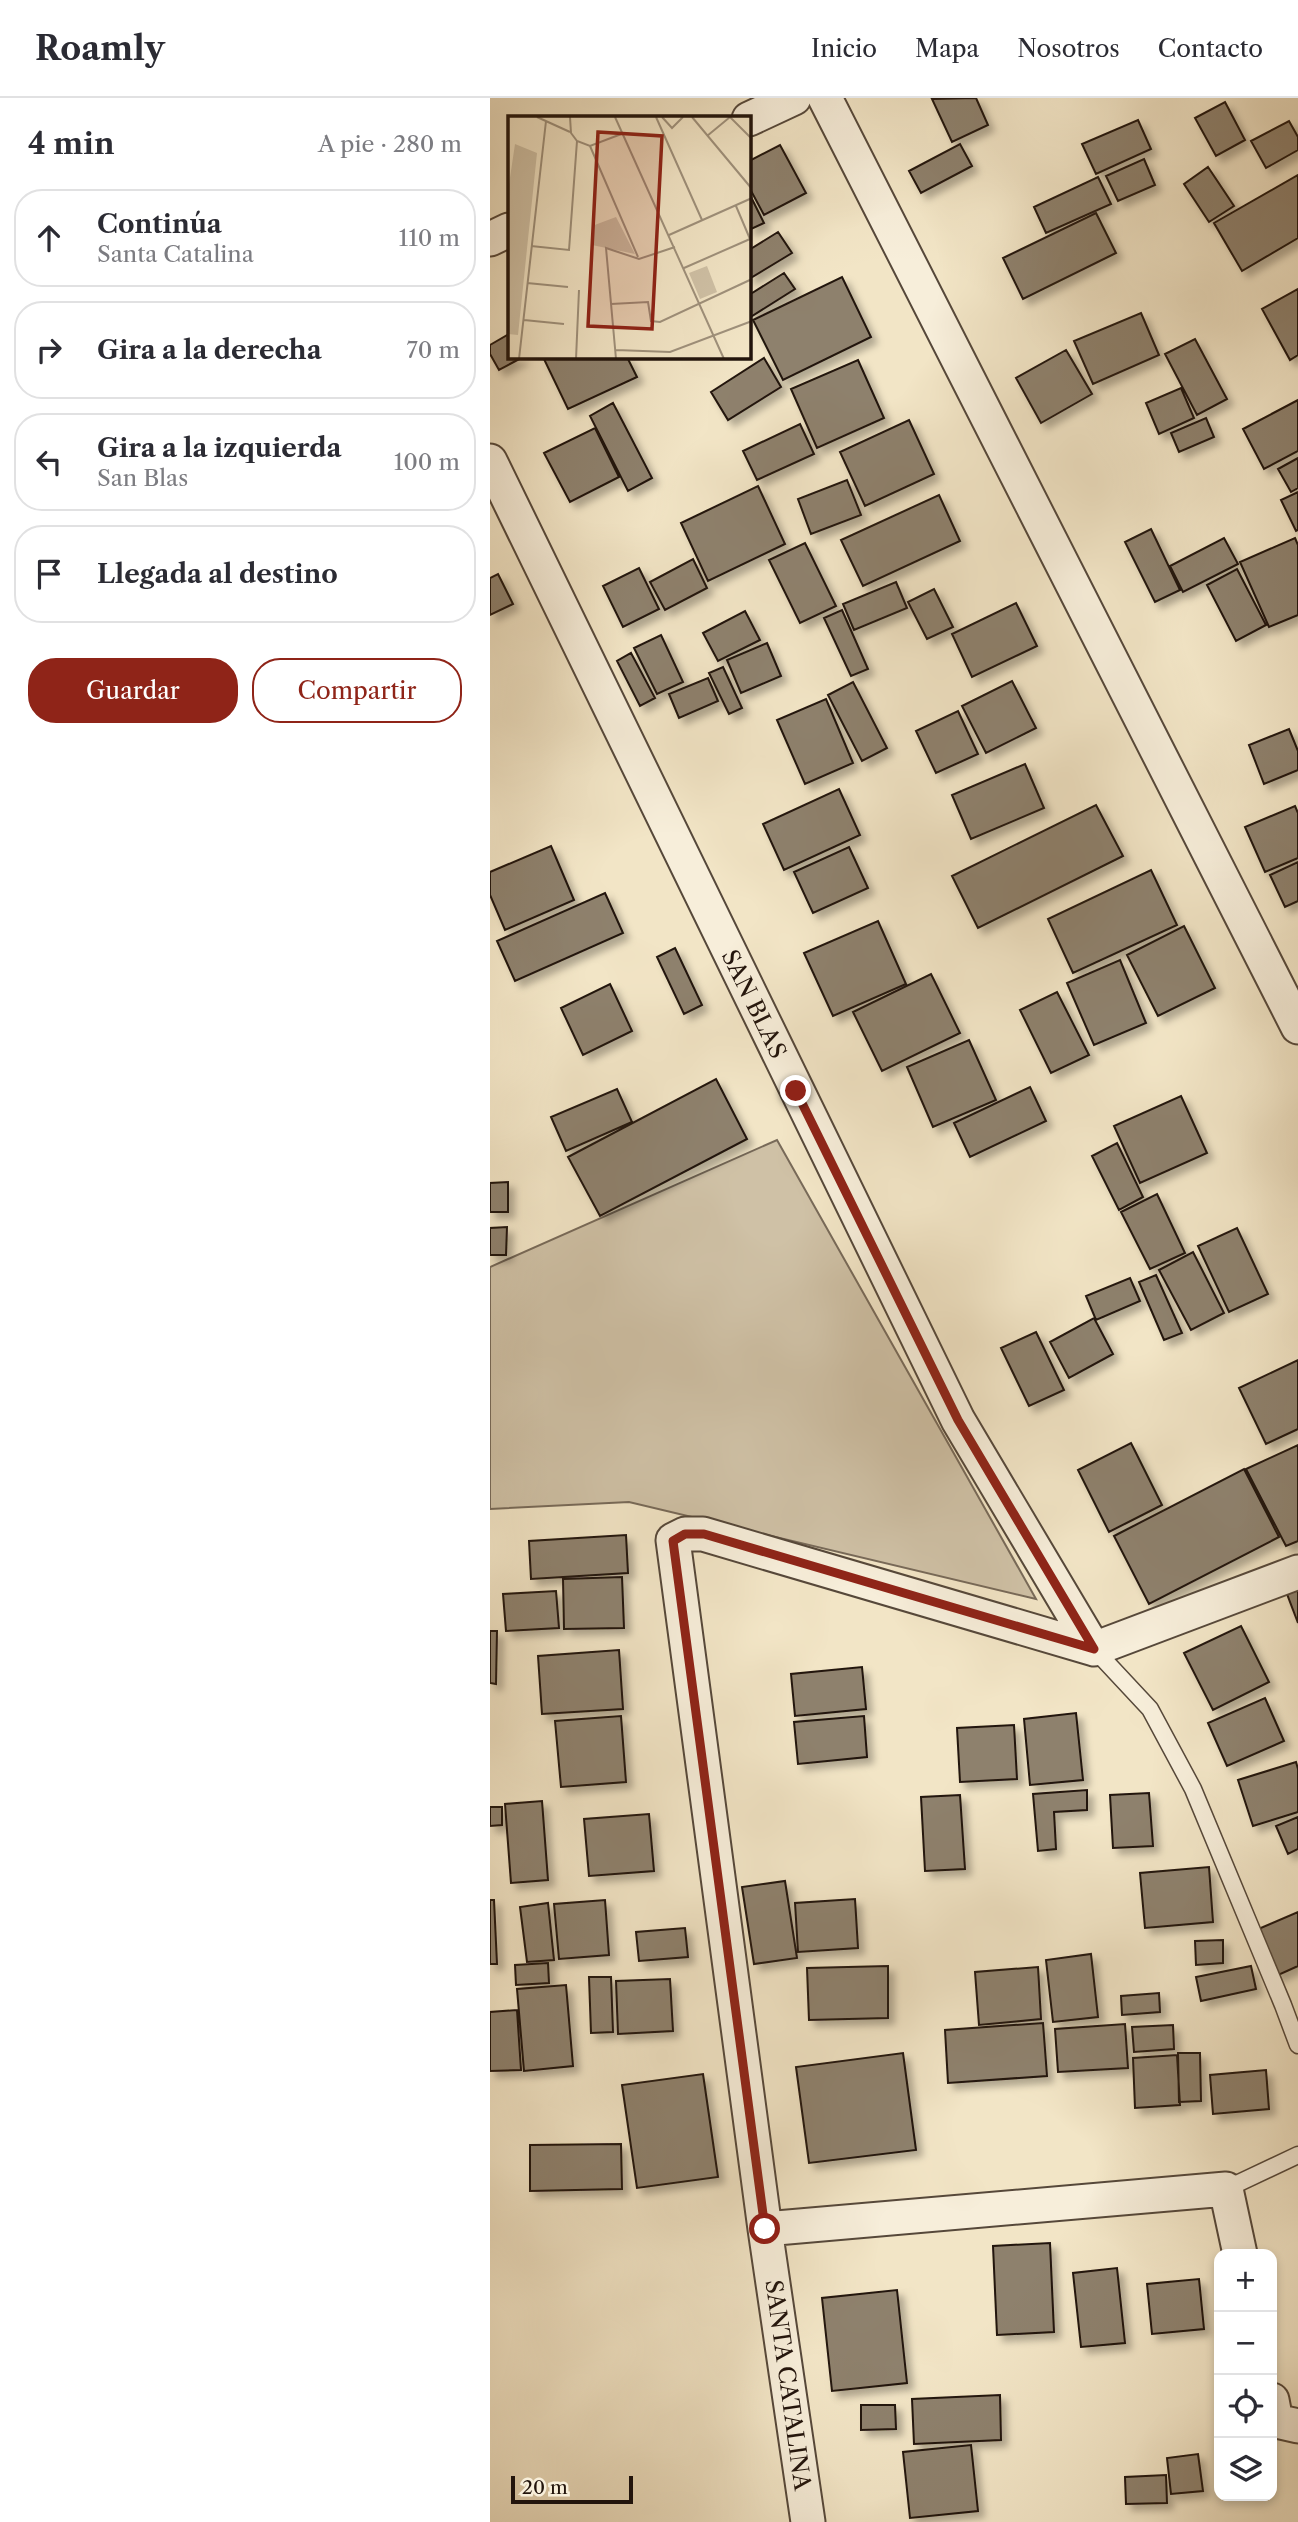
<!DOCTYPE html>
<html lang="es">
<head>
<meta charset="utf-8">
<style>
	body { margin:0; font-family:"Libre Caslon Text",serif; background:#f7f7f7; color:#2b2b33 }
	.controls { position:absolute; right:21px; bottom:21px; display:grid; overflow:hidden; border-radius:14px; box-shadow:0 4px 10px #0003 }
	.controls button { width:63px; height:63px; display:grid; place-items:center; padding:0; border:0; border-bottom:2px solid #e1e1e2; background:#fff; color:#2b2b33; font:35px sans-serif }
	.scale { position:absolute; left:21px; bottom:18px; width:122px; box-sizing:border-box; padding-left:7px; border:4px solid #22140c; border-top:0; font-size:19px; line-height:24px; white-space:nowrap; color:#22140c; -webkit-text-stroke:5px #f7eeda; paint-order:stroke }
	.stop { position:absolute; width:21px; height:21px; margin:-16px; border:5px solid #8f2418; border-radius:50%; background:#fff }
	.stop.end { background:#8f2418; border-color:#fff; box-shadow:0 2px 7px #0008 }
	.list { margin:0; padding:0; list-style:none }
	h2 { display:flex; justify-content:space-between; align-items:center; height:91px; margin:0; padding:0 28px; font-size:30px }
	h2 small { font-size:23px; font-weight:400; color:#7c7c81 }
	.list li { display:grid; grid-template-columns:46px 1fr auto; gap:21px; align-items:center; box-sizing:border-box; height:98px; margin:0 14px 14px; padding:0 14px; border:2px solid #e1e1e2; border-radius:28px }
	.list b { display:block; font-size:26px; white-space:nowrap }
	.list p { margin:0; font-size:23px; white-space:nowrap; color:#7c7c81 }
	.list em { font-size:23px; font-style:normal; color:#7c7c81 }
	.actions { display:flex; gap:14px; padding:21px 28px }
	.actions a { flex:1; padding:16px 0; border:2px solid #8f2418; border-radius:28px; text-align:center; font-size:24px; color:#8f2418 }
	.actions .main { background:#8f2418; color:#fff }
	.icon { flex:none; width:38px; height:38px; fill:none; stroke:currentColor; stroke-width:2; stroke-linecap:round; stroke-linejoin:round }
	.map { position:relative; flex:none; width:808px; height:2424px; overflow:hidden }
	header { display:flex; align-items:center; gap:42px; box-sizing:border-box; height:98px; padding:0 35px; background:#fff; border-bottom:2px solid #e1e1e2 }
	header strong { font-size:33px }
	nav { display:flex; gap:38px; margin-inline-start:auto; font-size:24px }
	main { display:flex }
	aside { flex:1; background:#fff }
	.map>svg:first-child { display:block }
</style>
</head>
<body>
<header>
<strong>Roamly</strong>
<nav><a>Inicio</a><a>Mapa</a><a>Nosotros</a><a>Contacto</a></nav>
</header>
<main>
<aside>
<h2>4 min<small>A pie · 280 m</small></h2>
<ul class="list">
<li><svg class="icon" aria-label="ahead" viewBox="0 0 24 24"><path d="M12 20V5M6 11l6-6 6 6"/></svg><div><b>Continúa</b><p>Santa Catalina</p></div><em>110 m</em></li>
<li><svg class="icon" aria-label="right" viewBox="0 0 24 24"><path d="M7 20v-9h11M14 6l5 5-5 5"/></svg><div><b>Gira a la derecha</b></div><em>70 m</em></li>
<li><svg class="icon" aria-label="left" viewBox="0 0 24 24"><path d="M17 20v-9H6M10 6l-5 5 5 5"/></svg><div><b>Gira a la izquierda</b><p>San Blas</p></div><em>100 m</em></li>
<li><svg class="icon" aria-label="arrive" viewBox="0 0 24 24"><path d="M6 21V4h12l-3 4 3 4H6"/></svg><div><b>Llegada al destino</b></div></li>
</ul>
<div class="actions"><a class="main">Guardar</a><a>Compartir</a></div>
</aside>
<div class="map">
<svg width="808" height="2424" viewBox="0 0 808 2424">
	<defs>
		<filter id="shadow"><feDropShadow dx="6" dy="6" stdDeviation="3.5" flood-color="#0004"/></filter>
	</defs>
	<rect width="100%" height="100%" fill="#f2e5c6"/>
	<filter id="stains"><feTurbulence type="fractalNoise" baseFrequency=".00286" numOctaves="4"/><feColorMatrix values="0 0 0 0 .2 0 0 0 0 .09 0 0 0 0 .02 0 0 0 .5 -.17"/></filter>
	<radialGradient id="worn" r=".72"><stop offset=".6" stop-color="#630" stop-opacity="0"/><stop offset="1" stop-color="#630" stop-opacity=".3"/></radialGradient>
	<!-- green -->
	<path fill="#cfc1a6" stroke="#786a59" stroke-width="2" d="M287,1042L546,1501L139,1404L0,1411V1169Z"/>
	<!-- building -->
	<path fill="#8e816d" stroke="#22140c" stroke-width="2" filter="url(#shadow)" d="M486,0L498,27L462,44L442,1Z
		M735,4L755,42L726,58L705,20Z
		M648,22L661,51L606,76L592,46Z
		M799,23L808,39V52L776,70L761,43Z
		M470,46L482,68L431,95L419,73Z
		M290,47L316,95L274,117L259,89V63Z
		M654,61L665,87L628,103L616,78Z
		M718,69L744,108L719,124L694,86Z
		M808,77V140L752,173L724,125Z
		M608,79L621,106L556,135L544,109Z
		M259,95L274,125L259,132Z
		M606,115L626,155L533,201L513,160Z
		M288,134L302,155L259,181V152Z
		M294,175L305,191L259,220V197Z
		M352,179L381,239L293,282L263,222Z
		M808,191V257L800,262L772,211Z
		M651,215L669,257L603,286L584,243Z
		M19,236V259H33L9,272L0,256V247Z
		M705,241L737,301L707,317L675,256Z
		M576,252L602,296L551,325L526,280Z
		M53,259H137L147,279L78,311Z
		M274,260L291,289L238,322L221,294Z
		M368,262L394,320L327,350L301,291Z
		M691,290L704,320L669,336L656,305Z
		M808,302V353L774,371L753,331Z
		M123,305L162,380L138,393L100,318Z
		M716,320L724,339L689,354L681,335Z
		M419,322L444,376L375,408L350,354Z
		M310,326L324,356L267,382L253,353Z
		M105,330L129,379L80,404L54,355Z
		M808,360V390L801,394L788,371Z
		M357,382L371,417L321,436L308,401Z
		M268,388L295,446L218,483L191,425Z
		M808,394V432L806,433L791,402Z
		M449,397L470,443L373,488L351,442Z
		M661,431L690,492L665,504L635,444Z
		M734,440L748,466L693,494L680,468Z
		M805,440L808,447V517L779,529L750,464Z
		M315,445L346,508L310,525L279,462Z
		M203,461L217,490L175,512L160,484Z
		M149,470L169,511L133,529L113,488Z
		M747,471L776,527L746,543L717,487Z
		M8,476L23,506L0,517V480Z
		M406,484L417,510L364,532L353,506Z
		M444,491L463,529L437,541L418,504Z
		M526,505L547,548L482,579L462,536Z
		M352,512L378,571L361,578L334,520Z
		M255,513L270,542L228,563L213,535Z
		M171,537L193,584L167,596L144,550Z
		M277,545L291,578L251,595L237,562Z
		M141,555L165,600L150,608L127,563Z
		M233,569L252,610L239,616L219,575Z
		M218,580L228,603L189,620L179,596Z
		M522,583L546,630L496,655L472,608Z
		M363,584L397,650L372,663L338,597Z
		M336,601L363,665L315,686L287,622Z
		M468,613L488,656L446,675L426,633Z
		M799,631L808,653V672L774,686L759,647Z
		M535,666L554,710L481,741L462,697Z
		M349,691L370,737L294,772L273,726Z
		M606,707L633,758L488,830L462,778Z
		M805,708L808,715V760L775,774L755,729Z
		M61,748L84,802L15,832L0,797V774Z
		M359,749L378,790L323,815L304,774Z
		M808,764V803L795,809L780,777Z
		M661,772L687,827L583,875L558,821Z
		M115,795L133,835L25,883L7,843Z
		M388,823L416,886L343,918L314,855Z
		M694,828L725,890L668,918L637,857Z
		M185,850L212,907L194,916L167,859Z
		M630,862L656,925L604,947L577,885Z
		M441,876L470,935L392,973L363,914Z
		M120,886L142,933L93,957L71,910Z
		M567,894L599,957L561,975L530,912Z
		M479,942L506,1002L443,1029L417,969Z
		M226,981L257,1041L110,1118L78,1059Z
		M540,989L556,1023L480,1059L464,1025Z
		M127,991L142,1024L76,1053L61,1019Z
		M691,998L717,1055L650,1085L624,1028Z
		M627,1045L653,1099L629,1112L602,1058Z
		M18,1084V1114H0V1085Z
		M667,1096L695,1155L660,1171L631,1114Z
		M17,1129L16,1157H0V1130Z
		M747,1130L778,1196L739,1214L708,1148Z
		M703,1154L734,1215L701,1232L669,1172Z
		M666,1177L692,1235L674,1242L649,1184Z
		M640,1180L650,1203L606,1222L596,1198Z
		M604,1220L623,1256L579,1280L560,1244Z
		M546,1234L574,1292L539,1308L511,1250Z
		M808,1262V1331L776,1346L749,1290Z
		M641,1345L672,1407L619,1434L588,1372Z
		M808,1347V1443L796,1448L756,1371Z
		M754,1371L789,1439L659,1506L624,1438Z
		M136,1437L138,1475L41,1481L39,1443Z
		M132,1479L134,1530L74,1531L73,1481Z
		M808,1492V1525L797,1496Z
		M66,1493L69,1530L16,1533L13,1496Z
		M751,1528L779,1584L723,1612L694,1555Z
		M0,1533H7L6,1586L0,1585Z
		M129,1552L133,1611L52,1616L48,1558Z
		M372,1569L376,1611L305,1618L301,1576Z
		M775,1600L794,1643L737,1668L718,1625Z
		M586,1615L593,1682L540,1687L534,1621Z
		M131,1618L136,1684L71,1689L65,1623Z
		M374,1618L377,1659L308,1666L304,1624Z
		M524,1627L527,1681L470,1684L467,1630Z
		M806,1664L808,1671V1714L763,1728L748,1682Z
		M597,1692V1712L564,1714L566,1751L548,1753L543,1696Z
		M659,1695L663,1748L623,1750L620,1697Z
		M470,1697L475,1771L435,1773L431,1699Z
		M52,1703L58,1782L21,1785L15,1706Z
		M0,1709H12V1727L0,1728Z
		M159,1716L164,1773L99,1778L94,1721Z
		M808,1719V1751L798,1756L786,1728Z
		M719,1769L723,1824L655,1830L650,1775Z
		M295,1783L307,1860L264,1866L252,1789Z
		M365,1801L368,1850L308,1854L305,1805Z
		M0,1802H4L7,1866H0Z
		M115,1802L119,1857L69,1861L64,1806Z
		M58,1805L64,1862L37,1864L30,1809Z
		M808,1814V1868L786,1878L766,1832Z
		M195,1830L198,1859L149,1863L146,1834Z
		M733,1842V1865L706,1867L705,1843Z
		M601,1856L608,1919L563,1924L556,1862Z
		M58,1865L59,1885L26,1887L25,1867Z
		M398,1868V1920L319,1922L317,1870Z
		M761,1868L766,1891L711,1903L706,1879Z
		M548,1869L551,1921L489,1927L485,1874Z
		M99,1879H121L123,1934L101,1935Z
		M180,1881L183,1933L128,1936L126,1883Z
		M76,1887L83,1968L34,1973L27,1891Z
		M669,1895L670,1914L632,1917L631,1898Z
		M27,1912L31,1972L0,1973V1914Z
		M553,1925L557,1978L458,1985L455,1932Z
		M635,1926L638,1970L568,1974L565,1931Z
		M683,1927L684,1951L644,1954L642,1929Z
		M413,1955L426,2052L319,2065L306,1969Z
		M688,1955H710L711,2003L689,2004Z
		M687,1957L690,2007L645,2010L643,1960Z
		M776,1972L779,2011L723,2016L720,1977Z
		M213,1976L228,2079L147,2090L132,1987Z
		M131,2046L132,2091L40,2093V2047Z
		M560,2145L564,2234L507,2237L503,2148Z
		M627,2170L635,2245L591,2249L583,2175Z
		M709,2181L714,2231L662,2236L657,2186Z
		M407,2192L417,2285L342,2293L332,2200Z
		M510,2297L511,2342L424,2346L422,2301Z
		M371,2307H405L406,2331L371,2332Z
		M481,2347L488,2413L420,2420L413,2354Z
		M708,2356L713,2393L681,2396L677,2360Z
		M676,2377L677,2405L636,2406L635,2379Z"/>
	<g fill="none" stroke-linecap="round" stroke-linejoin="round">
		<defs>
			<path id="lane" d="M604,1551L660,1611L703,1691L793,1907L808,1947
				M736,2091L808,2057"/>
			<path id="street" d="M335,0L808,929
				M259,21L304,0
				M0,141L19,132
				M0,363L468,1322L604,1551
				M275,2131L736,2091L750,2156
				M782,2302L786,2323L808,2328
				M318,2424L275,2131L183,1442L195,1436H213L604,1551L808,1474"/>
		</defs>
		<!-- lane casing -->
		<use href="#lane" stroke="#56483a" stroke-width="19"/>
		<!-- street casing -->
		<use href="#street" stroke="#56483a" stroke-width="37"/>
		<!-- lane -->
		<use href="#lane" stroke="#f7eeda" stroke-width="16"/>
		<!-- street -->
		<use href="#street" stroke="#f7eeda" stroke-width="33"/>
	</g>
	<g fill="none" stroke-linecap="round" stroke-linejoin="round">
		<!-- route -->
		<path stroke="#8f2418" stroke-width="9" d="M275,2131L183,1443L195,1436H214L604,1551L468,1322L306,993"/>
	</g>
	<g text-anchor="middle" stroke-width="6" stroke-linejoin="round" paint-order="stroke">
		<!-- street labels -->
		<g font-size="23" fill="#22140c" stroke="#f7eeda">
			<text transform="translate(264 906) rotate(64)" y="8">SAN BLAS</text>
			<text transform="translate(298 2287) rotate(82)" y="8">SANTA CATALINA</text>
		</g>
	</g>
	<!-- overview -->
	<g transform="translate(18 18)">
		<rect width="243" height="243" fill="#f2e5c6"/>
		<path d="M7,28L29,37L10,219L0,218V75ZM108,101L127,138L84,129V110ZM199,150L209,176L192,183L181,157Z" fill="#cfc1a6"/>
		<path fill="none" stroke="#9f917c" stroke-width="2" d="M29,1L62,16M62,1L63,17L69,25L82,30L116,17M107,1L216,243M148,1L194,104M154,1L164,12L175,1M184,1L244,73M199,20L222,1L244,23M82,30L130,141M228,90L242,123M161,119L244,82M23,130L61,134L69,25M176,152L242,123M19,167L60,171M103,188L140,186L143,205L152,206L244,163M16,204L56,208M108,234L162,236L244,205M11,243L38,5M68,243L71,174M108,243L98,132L131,143L167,131"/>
		<path fill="#8f2418" fill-opacity="0.15" stroke="#8f2418" stroke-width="3.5" d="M90,16L154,20L144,213L80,210Z"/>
		<rect width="243" height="243" fill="none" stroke="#22140c" stroke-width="3.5"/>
	</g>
	<rect width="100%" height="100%" filter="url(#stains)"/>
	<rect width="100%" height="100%" fill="url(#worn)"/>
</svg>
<div class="controls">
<button>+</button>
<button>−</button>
<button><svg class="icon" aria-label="locate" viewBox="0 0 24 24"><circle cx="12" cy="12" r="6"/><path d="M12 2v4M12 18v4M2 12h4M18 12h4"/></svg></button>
<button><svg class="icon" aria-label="layers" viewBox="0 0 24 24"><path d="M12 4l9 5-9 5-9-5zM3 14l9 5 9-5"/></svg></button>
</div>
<div class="scale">20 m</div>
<div class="stop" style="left:275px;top:2131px"></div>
<div class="stop end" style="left:306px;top:993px"></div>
</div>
</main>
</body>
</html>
